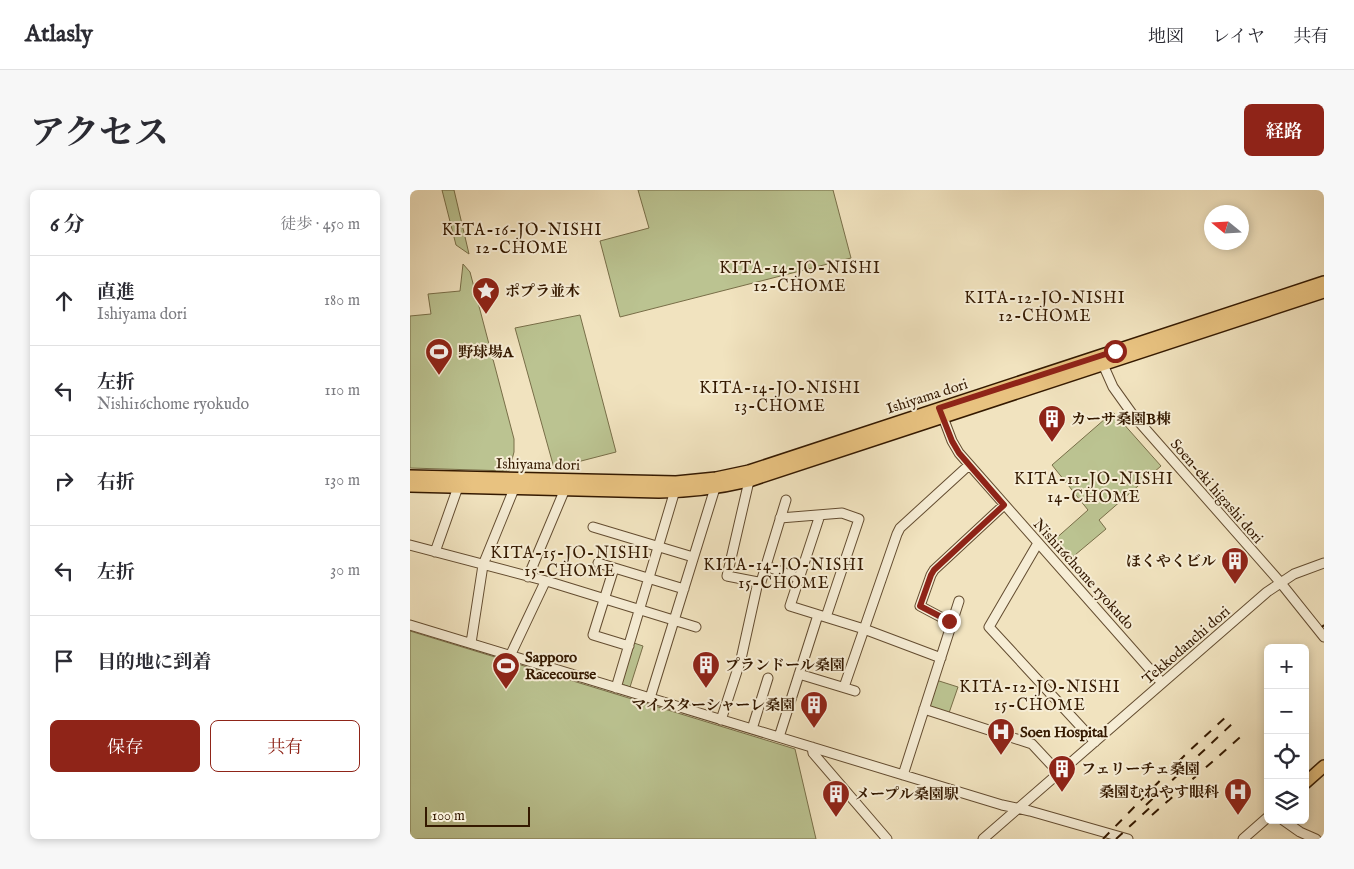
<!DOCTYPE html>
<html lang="ja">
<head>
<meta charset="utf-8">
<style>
	body { margin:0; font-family:"IM FELL English","Noto Serif JP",serif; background:#f7f7f7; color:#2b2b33 }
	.controls { position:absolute; right:15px; bottom:15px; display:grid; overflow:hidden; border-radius:8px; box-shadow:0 2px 8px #0003 }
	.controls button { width:45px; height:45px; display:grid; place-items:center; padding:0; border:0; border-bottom:1px solid #e1e1e2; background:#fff; color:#2b2b33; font:25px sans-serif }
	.compass { position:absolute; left:794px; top:15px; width:45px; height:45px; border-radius:50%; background:#fff; box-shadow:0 2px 8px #0003; rotate:288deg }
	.scale { position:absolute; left:15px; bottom:12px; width:105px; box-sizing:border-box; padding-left:5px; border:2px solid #341900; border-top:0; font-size:14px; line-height:18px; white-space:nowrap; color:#341900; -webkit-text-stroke:4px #f6edd5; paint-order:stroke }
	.stop { position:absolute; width:15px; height:15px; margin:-11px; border:4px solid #8f2418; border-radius:50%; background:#fff }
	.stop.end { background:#8f2418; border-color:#fff; box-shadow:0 1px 5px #0008 }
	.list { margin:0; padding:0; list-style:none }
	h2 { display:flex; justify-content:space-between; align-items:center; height:65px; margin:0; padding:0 20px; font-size:21px }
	h2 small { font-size:16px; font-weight:400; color:#7c7c81 }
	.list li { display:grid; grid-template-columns:32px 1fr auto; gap:15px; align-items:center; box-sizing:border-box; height:90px; padding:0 20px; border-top:1px solid #e1e1e2 }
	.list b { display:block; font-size:19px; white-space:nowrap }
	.list p { margin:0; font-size:16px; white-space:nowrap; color:#7c7c81 }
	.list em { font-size:16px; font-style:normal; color:#7c7c81 }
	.actions { display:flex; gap:10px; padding:15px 20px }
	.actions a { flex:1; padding:11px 0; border:1px solid #8f2418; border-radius:8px; text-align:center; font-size:18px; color:#8f2418 }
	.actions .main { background:#8f2418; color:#fff }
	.icon { flex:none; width:28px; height:28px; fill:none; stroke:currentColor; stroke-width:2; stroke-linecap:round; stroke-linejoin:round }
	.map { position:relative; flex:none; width:914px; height:649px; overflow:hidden; border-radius:8px }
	header { display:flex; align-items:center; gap:30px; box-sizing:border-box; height:70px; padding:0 25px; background:#fff; border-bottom:1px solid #e1e1e2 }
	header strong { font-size:24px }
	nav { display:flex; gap:28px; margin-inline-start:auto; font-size:18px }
	.intro { display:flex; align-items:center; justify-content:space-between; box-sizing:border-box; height:120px; padding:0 30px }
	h1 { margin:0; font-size:35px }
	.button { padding:12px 22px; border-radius:8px; background:#8f2418; color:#fff; font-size:18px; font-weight:700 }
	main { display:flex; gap:30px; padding:0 30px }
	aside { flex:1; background:#fff; border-radius:8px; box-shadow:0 2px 8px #0003 }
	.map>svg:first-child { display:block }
</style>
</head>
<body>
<header>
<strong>Atlasly</strong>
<nav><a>地図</a><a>レイヤ</a><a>共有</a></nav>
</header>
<div class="intro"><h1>アクセス</h1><a class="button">経路</a></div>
<main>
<aside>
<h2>6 分<small>徒歩 · 450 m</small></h2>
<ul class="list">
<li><svg class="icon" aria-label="ahead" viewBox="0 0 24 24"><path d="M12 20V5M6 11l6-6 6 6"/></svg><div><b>直進</b><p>Ishiyama dori</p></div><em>180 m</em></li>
<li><svg class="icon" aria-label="left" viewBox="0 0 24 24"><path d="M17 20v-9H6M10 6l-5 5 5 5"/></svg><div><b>左折</b><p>Nishi16chome ryokudo</p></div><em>110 m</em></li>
<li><svg class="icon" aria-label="right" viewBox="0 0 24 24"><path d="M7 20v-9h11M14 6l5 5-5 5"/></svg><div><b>右折</b></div><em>130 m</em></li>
<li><svg class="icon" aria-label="left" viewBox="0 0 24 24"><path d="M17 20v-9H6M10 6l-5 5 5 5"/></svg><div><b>左折</b></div><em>30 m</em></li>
<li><svg class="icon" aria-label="arrive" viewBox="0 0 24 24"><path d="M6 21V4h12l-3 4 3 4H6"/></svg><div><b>目的地に到着</b></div></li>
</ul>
<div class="actions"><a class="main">保存</a><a>共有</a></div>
</aside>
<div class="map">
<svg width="914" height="649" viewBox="0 0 914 649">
	<rect width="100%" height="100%" fill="#f1e3bf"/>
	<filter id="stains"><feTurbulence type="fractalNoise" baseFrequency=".004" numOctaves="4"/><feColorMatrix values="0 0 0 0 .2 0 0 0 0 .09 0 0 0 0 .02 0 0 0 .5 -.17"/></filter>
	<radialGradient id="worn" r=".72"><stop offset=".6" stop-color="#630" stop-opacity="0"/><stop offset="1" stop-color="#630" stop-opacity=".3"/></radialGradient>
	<!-- green -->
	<path fill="#bbc391" stroke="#786e48" d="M32,0H44L59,64L46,55Z
		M228,0H423L441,68L210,127L190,51L239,38Z
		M53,74L60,82L104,249V262L99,281L0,278V126L21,124L18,104L50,101Z
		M170,125L206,262L144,278L105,138Z
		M703,222L751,276L689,330L696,339L659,370L643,351L678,320L642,275Z
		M0,441L385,559L406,649H0Z
		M224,453L233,456L220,497L211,494Z
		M526,490L548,497L539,523L520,517L519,515Z"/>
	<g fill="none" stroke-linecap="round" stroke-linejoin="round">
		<defs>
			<path id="minor" d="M691,170L703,197L723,225L870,392L914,447
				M531,222L542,251L549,263L752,493
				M339,291L317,386L348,392
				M410,325L380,416L454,439L531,468
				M370,328L432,323L449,329L416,427
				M183,337L283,367
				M628,353L579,437L685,552
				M0,355L140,392L286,437
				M25,362L48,297
				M188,373L274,399
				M356,376L388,388
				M204,378L183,445L219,456
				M118,387L155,299
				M542,433L510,416L521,385L524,380L594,315
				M0,435L592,615L620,621L718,649
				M61,453L73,375L106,294
				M100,466L135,392
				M389,484L445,501
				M434,497L487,344L490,338L559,275
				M206,498L266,297
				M240,508L305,298
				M514,519L622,554L649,583
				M311,530L331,469L348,392H351L376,310
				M342,539L358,488
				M369,547L408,425
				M402,557L403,563L477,649
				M493,585L549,411
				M873,630L890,642L906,649
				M573,649L857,402L884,384L914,373
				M833,649L858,627"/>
			<path id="major" d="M0,286L266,292L306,288L339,281L914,92
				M0,296L249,302C280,302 309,298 339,291L914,102
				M895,593L914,576"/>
		</defs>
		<!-- minor casing -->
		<use href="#minor" stroke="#634c30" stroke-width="11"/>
		<!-- major casing -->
		<use href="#major" stroke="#341900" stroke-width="14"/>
		<!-- minor -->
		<use href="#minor" stroke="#f6edd5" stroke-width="9"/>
		<!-- major -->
		<use href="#major" stroke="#e8c280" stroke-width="11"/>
		<!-- rail -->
		<path stroke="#341900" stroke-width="2" stroke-dasharray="9 9" stroke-linecap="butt" d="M912,437L914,435
			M736,615L825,531
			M742,625L836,542
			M693,649L777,563L819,524
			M706,649L745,613"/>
	</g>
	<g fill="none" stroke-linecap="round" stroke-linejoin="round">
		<!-- route -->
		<path stroke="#8f2418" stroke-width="6" d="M539,431L510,416L521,385L524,380L594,315L549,263L542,251L529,218L705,161"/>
	</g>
	<!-- icons -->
	<defs>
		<symbol id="sight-pin" viewBox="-11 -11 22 30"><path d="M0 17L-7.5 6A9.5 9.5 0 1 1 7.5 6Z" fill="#8f2418" stroke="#f6edd5"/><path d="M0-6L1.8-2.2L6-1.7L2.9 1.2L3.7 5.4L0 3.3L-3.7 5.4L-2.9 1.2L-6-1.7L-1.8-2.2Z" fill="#fff"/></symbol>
		<symbol id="stadium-pin" viewBox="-11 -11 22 30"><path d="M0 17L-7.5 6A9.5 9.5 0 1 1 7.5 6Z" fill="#8f2418" stroke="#f6edd5"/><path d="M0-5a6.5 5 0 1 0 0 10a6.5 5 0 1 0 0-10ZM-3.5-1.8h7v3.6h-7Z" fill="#fff"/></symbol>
		<symbol id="building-pin" viewBox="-11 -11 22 30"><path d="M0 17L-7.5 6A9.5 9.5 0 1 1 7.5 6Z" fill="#8f2418" stroke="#f6edd5"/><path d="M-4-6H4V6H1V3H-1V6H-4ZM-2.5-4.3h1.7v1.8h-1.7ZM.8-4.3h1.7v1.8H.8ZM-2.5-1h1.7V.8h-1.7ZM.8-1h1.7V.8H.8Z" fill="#fff"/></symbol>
		<symbol id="hospital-pin" viewBox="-11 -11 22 30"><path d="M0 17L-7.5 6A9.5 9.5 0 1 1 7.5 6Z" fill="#8f2418" stroke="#f6edd5"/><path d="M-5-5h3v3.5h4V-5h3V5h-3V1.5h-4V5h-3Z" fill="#fff"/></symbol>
	</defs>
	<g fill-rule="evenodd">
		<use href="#sight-pin" x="60" y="85" width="32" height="43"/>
		<use href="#stadium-pin" x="13" y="146" width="32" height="43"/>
		<use href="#building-pin" x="626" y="213" width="32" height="43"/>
		<use href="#building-pin" x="809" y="355" width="32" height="43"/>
		<use href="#building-pin" x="280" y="459" width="32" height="43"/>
		<use href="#stadium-pin" x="80" y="460" width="32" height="43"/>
		<use href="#building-pin" x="388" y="499" width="32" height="43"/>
		<use href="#hospital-pin" x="575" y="526" width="32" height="43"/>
		<use href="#building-pin" x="636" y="563" width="32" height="43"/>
		<use href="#hospital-pin" x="812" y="586" width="32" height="43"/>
		<use href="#building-pin" x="410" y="588" width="32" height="43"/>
	</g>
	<g text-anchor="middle" stroke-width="4" stroke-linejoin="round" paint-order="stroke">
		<!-- poi labels -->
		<g font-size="15" font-weight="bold" fill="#341900" stroke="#f6edd5" text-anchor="start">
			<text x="95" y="106">ポプラ並木</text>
			<text x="48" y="167">野球場A</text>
			<text x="661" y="234">カーサ桑園B棟</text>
			<text x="806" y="376" text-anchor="end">ほくやくビル</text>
			<text x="115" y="472">Sapporo<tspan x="115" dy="17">Racecourse</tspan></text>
			<text x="315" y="480">プランドール桑園</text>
			<text x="385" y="520" text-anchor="end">マイスターシャーレ桑園</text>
			<text x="610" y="547">Soen Hospital</text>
			<text x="671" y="584">フェリーチェ桑園</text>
			<text x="809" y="607" text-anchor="end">桑園むねやす眼科</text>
			<text x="445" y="609">メープル桑園駅</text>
		</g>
		<!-- street labels -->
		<g font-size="15" fill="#341900" stroke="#f6edd5">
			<text transform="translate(517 206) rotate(-18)" y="5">Ishiyama dori</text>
			<text transform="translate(128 274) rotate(1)" y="5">Ishiyama dori</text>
			<text transform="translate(807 301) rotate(49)" y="5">Soen-eki higashi dori</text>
			<text transform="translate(674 384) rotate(48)" y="5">Nishi16chome ryokudo</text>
			<text transform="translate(776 455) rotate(-41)" y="5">Tekkodanchi dori</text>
		</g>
		<!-- neighbourhood labels -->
		<g font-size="16" letter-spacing="1" fill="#341900" stroke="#f6edd5">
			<text x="112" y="45">KITA-16-JO-NISHI<tspan x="112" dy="18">12-CHOME</tspan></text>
			<text x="390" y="83">KITA-14-JO-NISHI<tspan x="390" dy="18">12-CHOME</tspan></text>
			<text x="635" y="113">KITA-12-JO-NISHI<tspan x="635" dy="18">12-CHOME</tspan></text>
			<text x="370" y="203">KITA-14-JO-NISHI<tspan x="370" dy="18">13-CHOME</tspan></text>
			<text x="684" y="294">KITA-11-JO-NISHI<tspan x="684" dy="18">14-CHOME</tspan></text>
			<text x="160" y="368">KITA-15-JO-NISHI<tspan x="160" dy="18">15-CHOME</tspan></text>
			<text x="374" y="380">KITA-14-JO-NISHI<tspan x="374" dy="18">15-CHOME</tspan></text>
			<text x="630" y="502">KITA-12-JO-NISHI<tspan x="630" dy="18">15-CHOME</tspan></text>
		</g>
	</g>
	<rect width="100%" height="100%" filter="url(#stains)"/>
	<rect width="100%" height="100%" fill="url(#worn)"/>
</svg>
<div class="controls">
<button>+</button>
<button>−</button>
<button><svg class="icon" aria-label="locate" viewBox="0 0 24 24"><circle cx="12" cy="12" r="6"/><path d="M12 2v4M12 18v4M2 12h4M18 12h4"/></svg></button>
<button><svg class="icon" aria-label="layers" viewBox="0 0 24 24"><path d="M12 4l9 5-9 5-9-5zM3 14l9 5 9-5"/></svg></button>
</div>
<svg class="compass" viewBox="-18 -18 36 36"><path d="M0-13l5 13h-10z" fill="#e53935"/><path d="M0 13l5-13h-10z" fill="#7c7c81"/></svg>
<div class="scale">100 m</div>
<div class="stop" style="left:705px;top:161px"></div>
<div class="stop end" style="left:539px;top:431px"></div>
</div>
</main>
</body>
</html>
